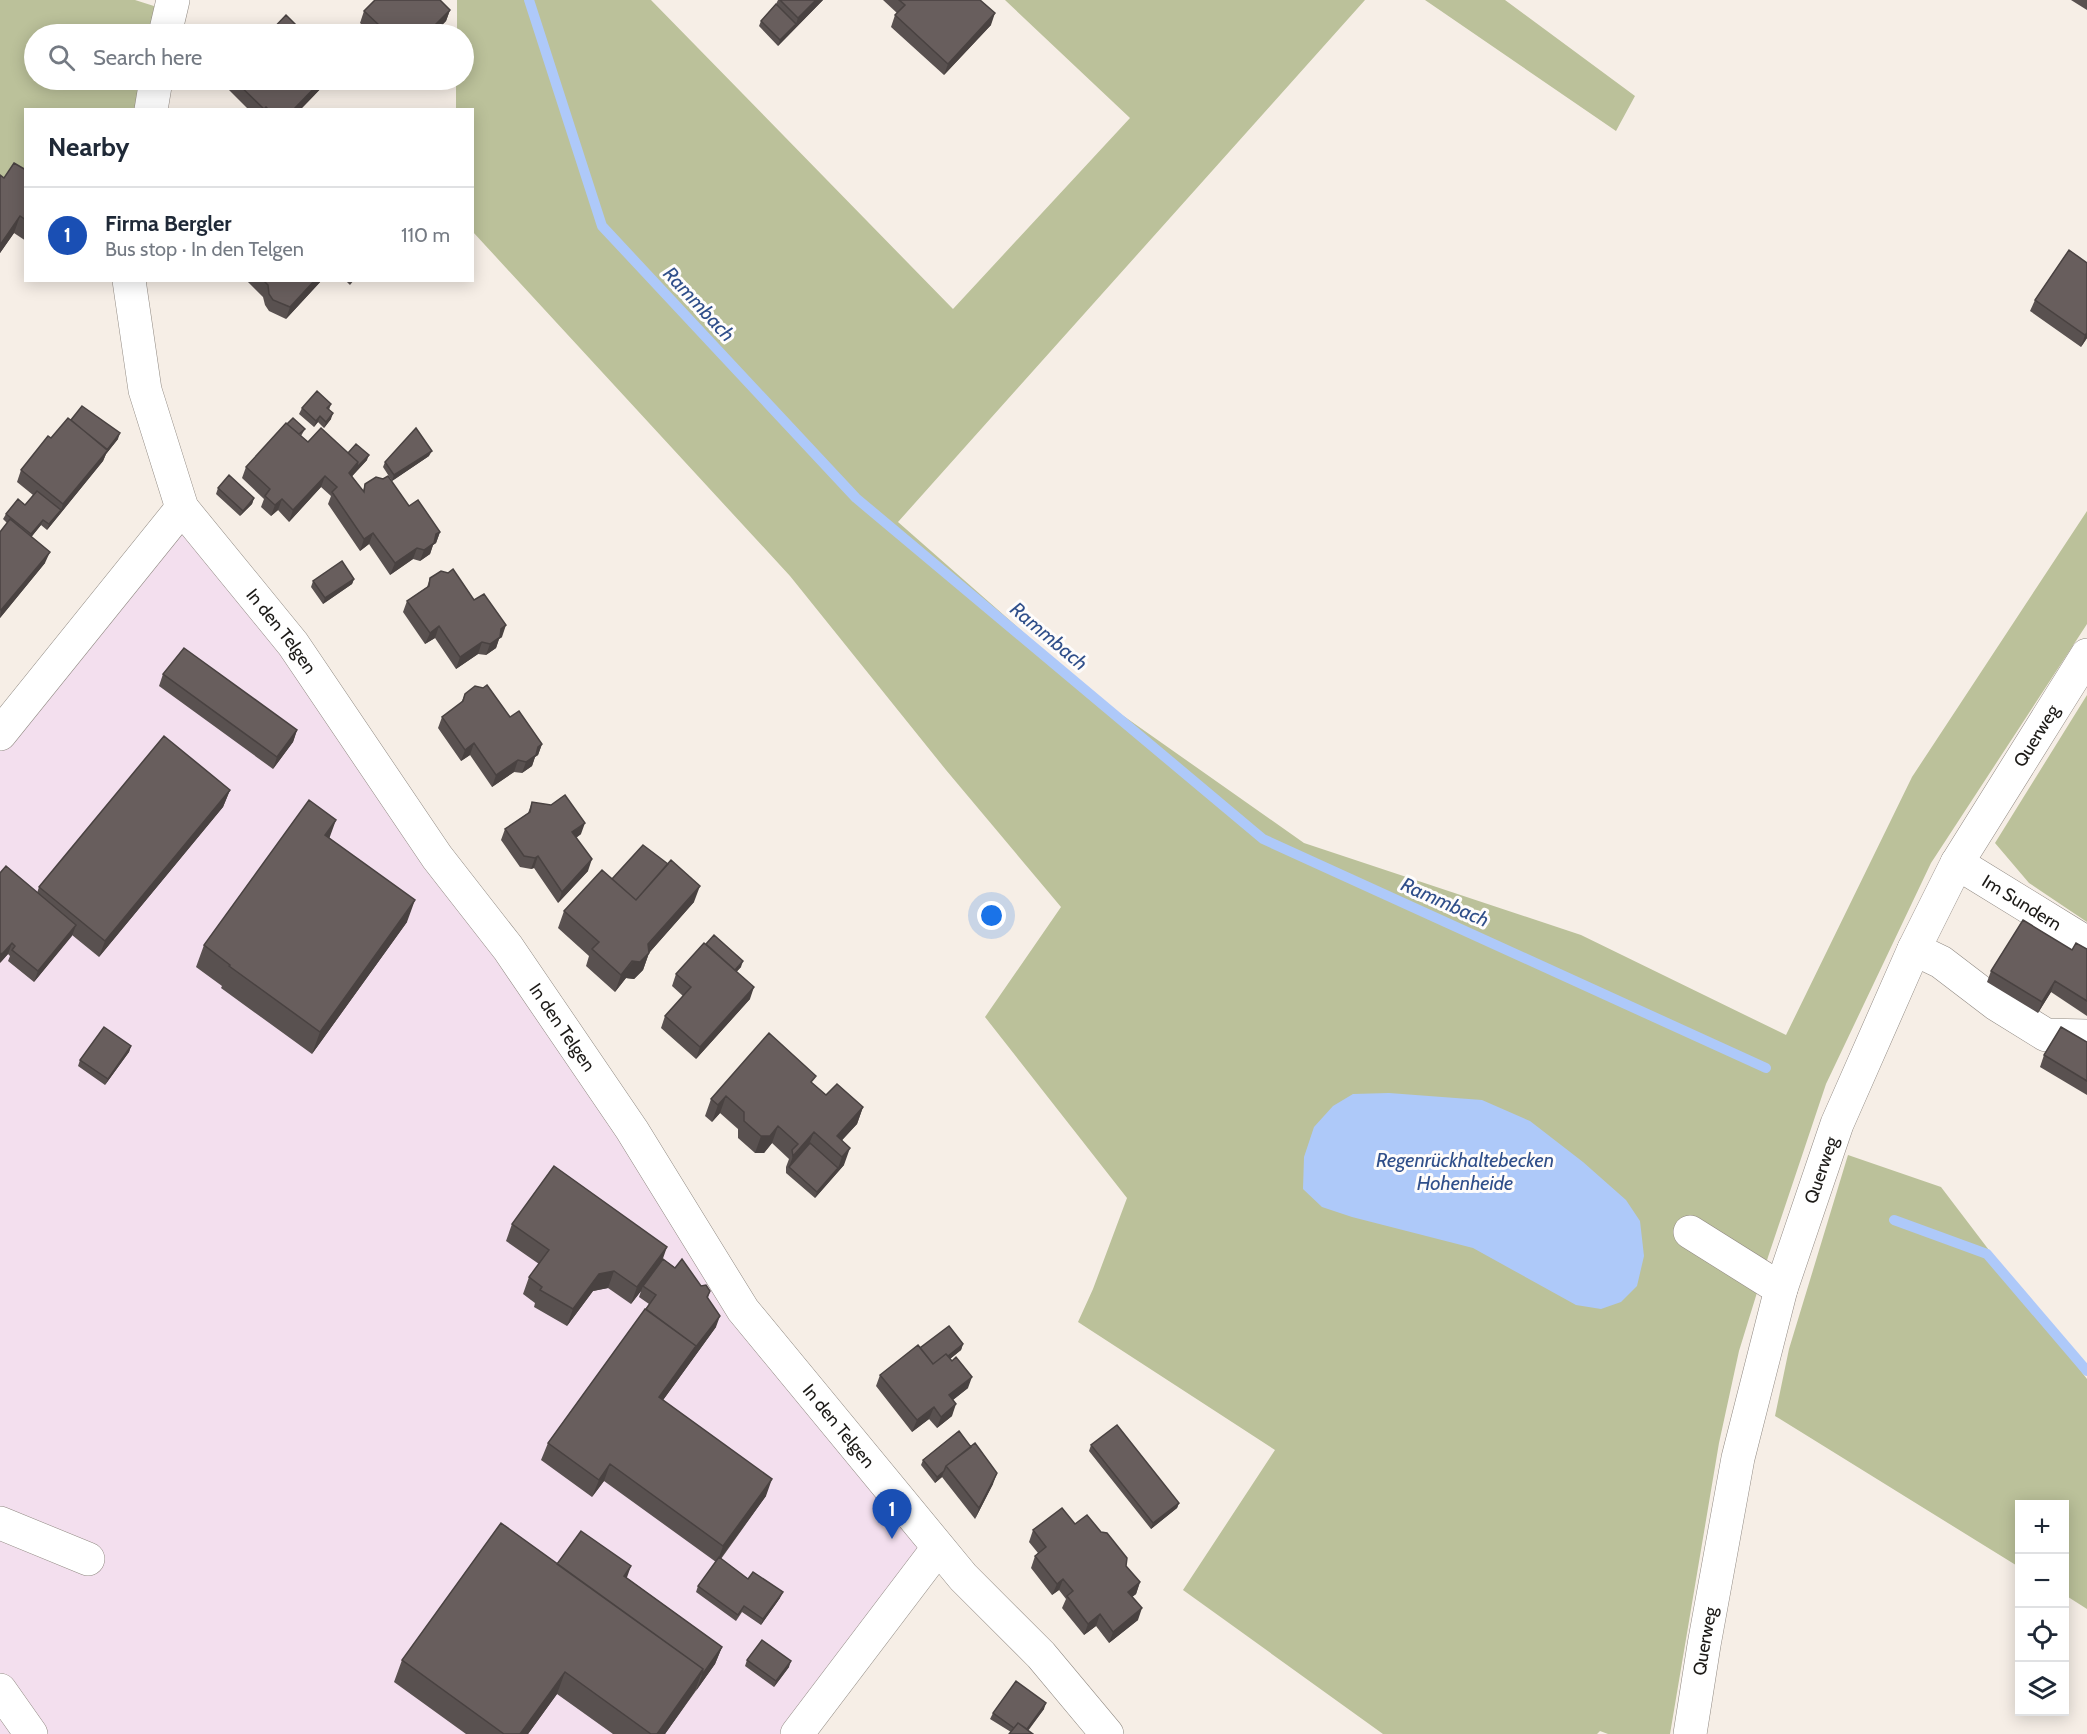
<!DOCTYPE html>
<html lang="en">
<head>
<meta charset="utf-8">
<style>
	body { margin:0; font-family:Cabin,sans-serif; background:#f2f2f3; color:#1f2937 }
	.controls { position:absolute; right:18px; bottom:18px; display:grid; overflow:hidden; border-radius:0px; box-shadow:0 3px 15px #0003 }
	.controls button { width:54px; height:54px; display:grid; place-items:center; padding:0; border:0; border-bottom:2px solid #e0e1e3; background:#fff; color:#1f2937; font:30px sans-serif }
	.you { position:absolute; left:992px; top:916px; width:21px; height:21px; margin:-15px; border:4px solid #fff; border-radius:50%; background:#1a73e8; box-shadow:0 0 0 9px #1a73e833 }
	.badge { display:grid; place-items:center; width:39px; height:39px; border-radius:50%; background:#357c86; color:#fff; font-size:20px; font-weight:700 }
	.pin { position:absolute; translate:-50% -50px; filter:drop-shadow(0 2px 3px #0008) }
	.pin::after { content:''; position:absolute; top:32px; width:21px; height:18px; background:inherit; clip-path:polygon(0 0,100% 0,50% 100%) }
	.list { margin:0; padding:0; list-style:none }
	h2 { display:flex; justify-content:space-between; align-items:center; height:78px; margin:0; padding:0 24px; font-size:26px }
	h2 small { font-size:20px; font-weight:400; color:#747a83 }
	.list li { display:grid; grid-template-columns:39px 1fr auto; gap:18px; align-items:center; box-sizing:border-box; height:96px; padding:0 24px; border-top:2px solid #e0e1e3 }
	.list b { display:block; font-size:22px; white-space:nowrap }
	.list p { margin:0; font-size:20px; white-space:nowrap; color:#747a83 }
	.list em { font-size:20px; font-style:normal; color:#747a83 }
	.icon { flex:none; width:33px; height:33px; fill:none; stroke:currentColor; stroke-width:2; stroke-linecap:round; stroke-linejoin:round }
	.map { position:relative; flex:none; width:2087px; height:1734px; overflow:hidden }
	.search { position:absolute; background:#fff; box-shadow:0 3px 15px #0003; left:24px; top:24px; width:450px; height:66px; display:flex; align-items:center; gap:15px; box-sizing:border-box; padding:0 21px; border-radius:33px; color:#747a83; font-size:22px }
	.panel { position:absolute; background:#fff; box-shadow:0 3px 15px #0003; left:24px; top:108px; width:450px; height:174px; border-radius:0px }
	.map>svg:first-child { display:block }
</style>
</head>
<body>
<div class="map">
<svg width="2087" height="1734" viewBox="0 0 2087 1734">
	<rect width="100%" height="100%" fill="#f6eee6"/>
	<!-- industrial -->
	<path fill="#f3dfee" d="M182,508L743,1310L938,1548L805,1734H0V748Z"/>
	<!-- green -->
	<path fill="#bbc19a" d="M0,0H135L157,7L151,34H34V80H142L136,109L26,110L25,195L0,177Z
		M457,0H651L953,309L1130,118L1005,0H1365L898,522L1098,698L1304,843L1581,935L1786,1035L1912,777L2087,511V624L1931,863L1826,1084L1768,1257L1739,1351L1719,1443L1670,1734H1608L1600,1731L1597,1734H1383L1183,1590L1275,1450L1078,1322L1093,1289L1127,1198L985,1017L1061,907L946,770L790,576L473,232L472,110H456V80H464V34H457Z
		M1425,0H1505L1635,96L1616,131Z
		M2087,695V922L2029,883L1995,843Z
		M1848,1155L1941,1187L2087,1379V1609L2065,1595L2064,1504H2020L2019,1567L1775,1416L1789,1349Z"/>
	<!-- water -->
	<path fill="#aec9f9" d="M1389,1093L1482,1100L1530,1121L1583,1162L1626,1200L1640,1221L1644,1256L1637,1286L1621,1302L1601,1309L1576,1305L1473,1248L1352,1217L1322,1207L1303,1189L1304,1157L1314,1127L1333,1106L1353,1094Z"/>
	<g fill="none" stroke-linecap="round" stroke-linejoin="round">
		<!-- stream -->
		<path stroke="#aec9f9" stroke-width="10" d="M529,0L602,226L856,498L1263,839L1766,1068
			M1894,1220L1987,1254L2087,1371"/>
		<defs>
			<g id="minor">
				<path d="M165,34L173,0"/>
				<path d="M151,110L156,80"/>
				<path id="s1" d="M129,280L145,390L182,508L293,644L437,857L508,948L632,1130L743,1310L963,1577L1041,1655L1107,1734"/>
				<path d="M0,734L182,508"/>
				<path id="s2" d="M1957,863L2087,943"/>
				<path d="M1914,949L1941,962L1996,1004L2046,1035L2087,1036"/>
				<path d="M1690,1232L1781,1289"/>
				<path d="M0,1523L88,1559"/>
				<path d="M0,1690L31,1734"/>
				<path d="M797,1734L938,1548"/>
				<path id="s3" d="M1690,1734L1704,1645L1738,1458L1781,1289L1837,1124L1914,949L1957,863L2087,655"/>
			</g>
		</defs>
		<!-- minor casing -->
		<use href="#minor" stroke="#918a83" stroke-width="34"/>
		<!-- minor -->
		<use href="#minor" stroke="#fff" stroke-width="33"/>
	</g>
	<!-- wall -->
	<path fill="#595150" d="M778,0H823L778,46L759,26L761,21L776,4Z
		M883,0H980L991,25L944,75L891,27L895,15L897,13Z
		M2071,0H2087V10Z
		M450,10L446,21L433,34H372L360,23L364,11Z
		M227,80H329L300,110H249L225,86Z
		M26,170V241L14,233L0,253V175L4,178Z
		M2069,250L2087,338L2081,347L2030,311L2035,300Z
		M246,280H322L286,319L269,311L265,305L263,297Z
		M345,280H354L350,285Z
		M331,404L329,410L331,419L324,428L318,422L314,427L299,414L302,408Z
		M71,420L118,439L106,454L103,461L47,530L41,525L31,537L45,563L0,618V532L7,523L3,519L6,514L25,505L33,495L17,482L21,470L51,438Z
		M287,424L305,429L301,436L308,442L348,453L367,460L352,476L363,491L365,484L409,506L440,532L436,543L433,545L430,554L420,561L413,559L390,575L369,544L360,551L328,504L331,496L321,487L289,522L278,510L271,516L261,507L264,499L242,478L246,467Z
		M429,456L392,481L383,467L385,462Z
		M218,488L254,498L252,504L240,516L216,494Z
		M430,578L474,600L502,637L499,639L496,648L486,655L478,654L456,669L435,638L425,644L403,612L407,601L427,587Z
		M354,579L352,584L323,604L311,587L313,581Z
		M163,674L297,730L293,742L273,769L159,686Z
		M465,694L510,717L542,744L538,755L535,757L532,766L522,773L514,772L492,787L470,755L461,761L438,728L442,717L461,703Z
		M230,790L223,807L99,957L72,935L34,982L8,961L10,956L8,954L0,963L37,893L39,887Z
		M532,802L581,834L576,838L588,871L558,903L534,868L531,869L520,867L501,840L505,829L528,813Z
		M329,839L407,922L312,1054L221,988L222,986L196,967L204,945Z
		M612,879L694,902L649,953L643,970L634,979L626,978L615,992L586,966L589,956L558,928L564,911Z
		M706,944L741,967L736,972L750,999L696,1059L661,1028L665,1016L683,996L672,986L676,974Z
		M2087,949V1016L2051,992L2038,1013L1987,982L1991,971L2072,950Z
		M2087,1042V1095L2040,1067L2044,1055Z
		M131,1046L129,1052L105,1085L78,1066L80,1060Z
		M813,1084L826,1095L863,1107L857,1124L842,1140L844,1165L815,1198L786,1173V1167L789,1159L772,1143L764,1153H755L738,1138V1129L720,1113L712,1122L705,1116L711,1099Z
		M512,1224L663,1259L701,1286L710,1291L708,1298L716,1327L663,1400L766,1496L721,1559L748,1579L780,1598L761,1625L742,1612L736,1621L696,1592L698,1586L716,1562L604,1481L592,1497L541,1460L548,1443L649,1304L639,1297L641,1291L631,1304L608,1288L593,1291L567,1326L534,1307L535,1303L523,1294L529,1277L539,1264L506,1241Z
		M963,1344L961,1350L950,1359L968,1388L953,1400L952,1416L937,1428L929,1419L912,1432L876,1386L880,1375L920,1348Z
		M959,1431L993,1484L975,1519L942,1477L935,1483L921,1465L923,1460Z
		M1091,1445L1179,1503L1177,1508L1151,1529L1089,1451Z
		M1075,1524L1126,1566L1140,1582L1136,1594L1132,1597L1138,1620L1109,1643L1096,1626L1084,1635L1062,1608L1066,1599L1059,1590L1052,1595L1031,1568L1035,1556L1038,1553L1029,1542L1033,1530Z
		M557,1564L627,1578L722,1647L715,1664L665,1734H613L557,1694L528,1734H466L394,1682L402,1660Z
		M747,1660L789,1667L774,1687L745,1666Z
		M1044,1709L1028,1731L1011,1732L990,1719L993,1713Z"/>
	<!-- shaded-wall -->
	<path fill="#494241" d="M816,0H823L778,46L780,40L796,24L798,18Z
		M450,10L446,21L433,34H426Z
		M995,13L991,25L944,75L948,64Z
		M322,80H329L300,110H293Z
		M20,216L14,233L0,253V245Z
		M315,280H322L286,319L290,307Z
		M2087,333V338L2081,347L2085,335Z
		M333,413L331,419L324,428L326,422Z
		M320,416L318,422L314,427L316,421Z
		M120,433L118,439L106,454L103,461L47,530L49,524L61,510L63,504Z
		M432,451L429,456L392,481L394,475Z
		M369,455L367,460L345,484L349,473L358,462Z
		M325,476L321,487L289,522L293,510Z
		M254,498L252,504L240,516L243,511Z
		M282,499L278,510L271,516L275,505Z
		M43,520L41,525L29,540L31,534Z
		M440,532L436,543L433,545L430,554L420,561L424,550L436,534Z
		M373,533L369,544L360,551L364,539Z
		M417,548L413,559L390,575L395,563Z
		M50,552L45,563L0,618L1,610Z
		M354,579L352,584L323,604L325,598Z
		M506,625L502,637L499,639L496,648L486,655L490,644L501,629Z
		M439,626L435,638L425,644L430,633Z
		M482,642L478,654L456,669L460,657Z
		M297,730L293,742L273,769L277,757Z
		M474,743L470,755L461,761L465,750Z
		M542,744L538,755L535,757L532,766L522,773L526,762L538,747Z
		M518,760L514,772L492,787L496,775Z
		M230,790L223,807L99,957L105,941Z
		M336,820L328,842L325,835Z
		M585,823L581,834L567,844L572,832Z
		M538,856L534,868L531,869L535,858Z
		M592,859L588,871L558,903L562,892Z
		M700,886L694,902L649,953L643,970L634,979L626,978L615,992L621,975Z
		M415,900L407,922L312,1054L320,1032Z
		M76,925L72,936L34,982L38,971Z
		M12,943L8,954L0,963V954Z
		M743,961L741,967L729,980L731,974Z
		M2055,981L2051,992L2038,1013L2042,1002Z
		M754,987L750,999L696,1059L700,1047Z
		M131,1046L129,1052L105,1085L108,1079Z
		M726,1096L720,1113L712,1122L718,1105Z
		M863,1107L857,1124L833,1150L837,1136Z
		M778,1126L772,1143L764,1153H755L761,1136Z
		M814,1132L807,1149L789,1167L793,1156Z
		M850,1148L844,1165L815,1198L817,1192L838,1168L842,1157Z
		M667,1247L661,1264L643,1286L641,1291L631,1304L637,1287Z
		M614,1271L608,1288L593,1291L567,1326L573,1309L599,1274Z
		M720,1316L716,1327L653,1414L659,1397L696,1346Z
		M963,1344L961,1350L929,1376L931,1370Z
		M972,1377L968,1388L945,1406L949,1395Z
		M956,1404L952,1416L937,1428L941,1417Z
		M934,1407L929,1419L912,1432L917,1420Z
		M610,1464L604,1481L592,1497L599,1480Z
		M944,1471L942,1477L935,1483L937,1477Z
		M997,1473L993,1484L975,1519L979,1508Z
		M772,1479L766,1496L717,1563L723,1546Z
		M1179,1503L1177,1508L1151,1529L1153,1523Z
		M631,1566L625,1583L624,1576Z
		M1063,1579L1059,1590L1052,1595L1057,1584Z
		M1140,1582L1136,1594L1124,1603L1128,1592Z
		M783,1592L780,1598L761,1625L763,1619Z
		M1142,1608L1138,1620L1109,1643L1113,1632Z
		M1100,1614L1096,1626L1084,1635L1088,1624Z
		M722,1647L715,1664L696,1691L702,1675Z
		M791,1661L789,1667L774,1687L776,1681Z
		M703,1669L695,1691L665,1734H657Z
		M565,1672L557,1694L528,1734H520Z
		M1046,1703L1044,1709L1025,1734H1023Z"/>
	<!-- building -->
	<path fill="#685e5d" stroke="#494241" stroke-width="1.5" d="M375,0H440L450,10L426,34H374L372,33L379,25L364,11Z
		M780,0H816L798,18Z
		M899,0H980L995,13L948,64L895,15L905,5Z
		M776,4L796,24L780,40L761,21Z
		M286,15L305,34H268Z
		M234,80H322L293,110H269L266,107L264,109Z
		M14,163L26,170V220L20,216L0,245V175L4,178Z
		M2069,250L2087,263V333L2085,335L2035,300Z
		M263,280H315L290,307L273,300L269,294L268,285Z
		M317,391L331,404L327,408L333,413L326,422L320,416L316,421L302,408Z
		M82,406L120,433L107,450L71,420Z
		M68,418L108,450L63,504L21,470L48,436L51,438Z
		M293,418L305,429L299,434L287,424Z
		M286,423L308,442L321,428L358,462L349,473L364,492L365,484L376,477L383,479L388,476L409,506L418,500L440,532L436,534L434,543L424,550L417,548L395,563L373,533L364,539L332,492L337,487L325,476L293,510L282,499L275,505L265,496L270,489L246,467Z
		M416,428L432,451L394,475L385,462Z
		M356,444L369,455L356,468L358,462L348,453Z
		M229,475L254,498L243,511L218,488Z
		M37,491L61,510L49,524L43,520L31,534L6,514L18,499L25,505Z
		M10,519L50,552L1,610L0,609V532Z
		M342,561L354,579L325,598L313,581Z
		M453,569L474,600L484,594L506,625L501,629L500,637L490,644L482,642L460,657L439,626L430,633L407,601L429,586L430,578L441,571L448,573Z
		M184,648L297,730L277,757L163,674Z
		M487,685L510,717L519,711L542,744L538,747L536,755L526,762L518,760L496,775L474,743L465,750L442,717L463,701L465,694L475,686L483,688Z
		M164,736L230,790L105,941L39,887Z
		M565,795L585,823L572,832L592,859L562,892L538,856L535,858L524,856L505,829L530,812L532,802L551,805Z
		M309,800L336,820L325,835L415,900L320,1032L229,966L230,965L204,945Z
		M643,845L668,864L636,900L612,879Z
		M671,860L700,886L648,944L649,953L640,962L632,961L621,975L592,949L599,942L564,911L602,870L636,900Z
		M6,866L76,925L38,971L12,950L15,946L12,943L3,953L0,954V873Z
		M2023,920L2072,950L2076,943L2087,949V1001L2055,981L2042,1002L1991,971Z
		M714,935L743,961L735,970L706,944Z
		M704,943L754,987L700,1047L665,1016L691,987L676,974Z
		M104,1027L131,1046L108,1079L80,1060Z
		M2061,1027L2087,1042V1081L2044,1055Z
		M769,1033L816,1076L811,1082L826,1095L837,1084L863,1107L837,1136L850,1148L842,1157L814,1132L793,1156L792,1150L798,1144L778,1126L770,1136H761L744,1121V1112L726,1096L718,1105L711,1099Z
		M810,1143L838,1168L817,1192L789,1167Z
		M554,1166L667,1247L637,1287L614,1271L599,1274L573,1309L540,1290L542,1287L529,1277L549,1250L512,1224Z
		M663,1259L675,1268L682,1259L701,1286L706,1285L710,1291L707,1297L720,1316L695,1348L696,1346L646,1309L656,1295L643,1286Z
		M645,1309L696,1346L659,1397L772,1479L723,1546L610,1464L599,1480L548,1443Z
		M949,1326L963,1344L948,1356L946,1354L933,1364L920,1348Z
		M918,1345L933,1364L946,1354L952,1361L956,1357L972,1377L949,1395L956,1404L941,1417L934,1407L917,1420L880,1375Z
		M1117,1425L1179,1503L1153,1523L1091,1445Z
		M959,1431L971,1447L946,1466L944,1471L937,1477L923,1460Z
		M975,1443L997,1473L979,1508L946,1466Z
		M1062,1508L1075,1524L1087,1515L1101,1532L1107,1533L1127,1558L1126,1566L1140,1582L1128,1592L1142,1608L1113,1632L1100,1614L1088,1624L1067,1596L1073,1591L1063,1579L1057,1584L1035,1556L1046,1547L1033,1530Z
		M501,1523L703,1669L657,1734H651L565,1672L520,1734H504L402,1660Z
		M581,1531L631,1566L624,1576L722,1647L702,1675L703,1669L557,1564Z
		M719,1557L748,1579L753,1572L783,1592L763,1619L744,1606L738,1615L698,1586Z
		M762,1640L791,1661L776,1681L747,1660Z
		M1016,1681L1046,1703L1027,1729L1018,1723L1014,1728L993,1713Z
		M1018,1723L1033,1734H1009Z"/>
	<g text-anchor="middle" stroke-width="6" stroke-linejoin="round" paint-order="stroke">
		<!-- street labels -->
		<g font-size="18" fill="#1c1a17" stroke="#fefcfb">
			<text dy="6" stroke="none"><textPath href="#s1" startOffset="393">In den Telgen</textPath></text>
			<text dy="6" stroke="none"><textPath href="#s3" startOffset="1066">Querweg</textPath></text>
			<text dy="6" stroke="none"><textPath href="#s2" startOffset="76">Im Sundern</textPath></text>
			<text dy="6" stroke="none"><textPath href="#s1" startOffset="879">In den Telgen</textPath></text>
			<text dy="6" stroke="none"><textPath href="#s3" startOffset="580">Querweg</textPath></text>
			<text dy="6" stroke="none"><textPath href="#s1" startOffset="1365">In den Telgen</textPath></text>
			<text dy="6" stroke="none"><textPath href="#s3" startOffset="94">Querweg</textPath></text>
		</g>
		<!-- water labels -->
		<g font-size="20" font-style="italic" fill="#304f8a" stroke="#fefcfb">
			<text transform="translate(699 304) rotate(47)" y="7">Rammbach</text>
			<text transform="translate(1049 636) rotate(40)" y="7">Rammbach</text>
			<text transform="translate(1445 902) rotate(24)" y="7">Rammbach</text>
			<text x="1465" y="1167">Regenrückhaltebecken<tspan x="1465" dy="23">Hohenheide</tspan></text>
		</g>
	</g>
</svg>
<div class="controls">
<button>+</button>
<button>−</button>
<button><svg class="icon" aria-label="locate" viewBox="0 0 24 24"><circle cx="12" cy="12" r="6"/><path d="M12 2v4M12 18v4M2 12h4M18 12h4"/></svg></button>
<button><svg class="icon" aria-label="layers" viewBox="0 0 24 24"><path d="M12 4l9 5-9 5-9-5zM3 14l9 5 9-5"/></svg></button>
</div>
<div class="you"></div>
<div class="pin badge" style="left:892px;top:1539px;background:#1a4fb4">1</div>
<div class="search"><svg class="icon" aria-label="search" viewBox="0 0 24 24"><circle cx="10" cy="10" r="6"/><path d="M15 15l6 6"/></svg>Search here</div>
<section class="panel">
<h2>Nearby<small></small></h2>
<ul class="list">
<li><span class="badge" style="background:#1a4fb4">1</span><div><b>Firma Bergler</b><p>Bus stop · In den Telgen</p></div><em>110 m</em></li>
</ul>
</section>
</div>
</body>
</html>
